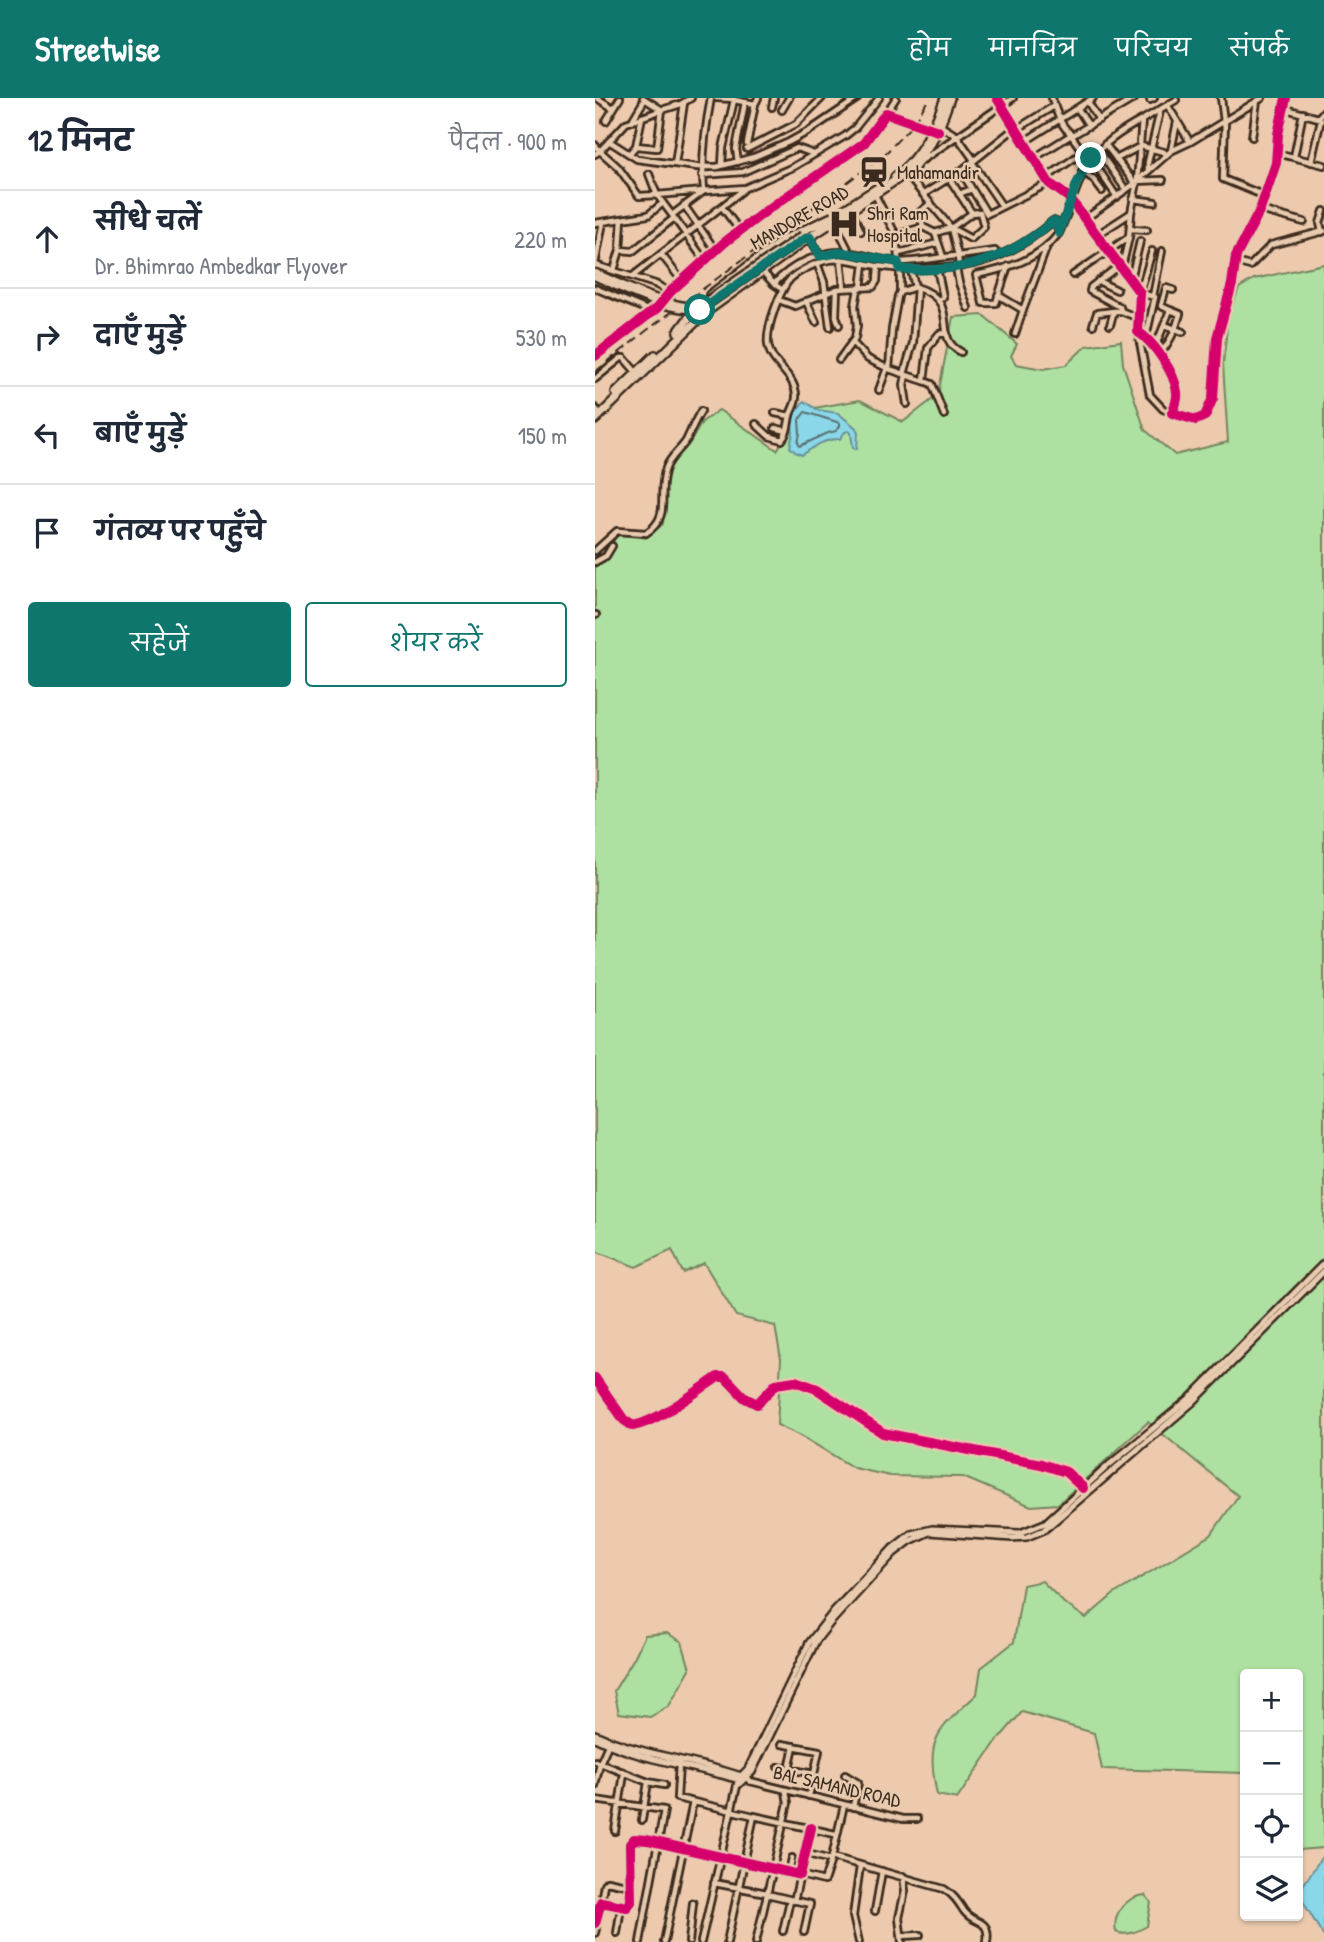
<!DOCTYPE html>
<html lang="hi">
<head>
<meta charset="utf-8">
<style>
	body { margin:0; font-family:"Patrick Hand","Playpen Sans Deva",sans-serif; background:#f2f2f3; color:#1f2937 }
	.controls { position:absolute; right:21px; bottom:21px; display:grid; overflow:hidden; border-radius:7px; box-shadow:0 2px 5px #0004 }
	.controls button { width:63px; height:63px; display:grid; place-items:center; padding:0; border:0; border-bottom:2px solid #e0e1e3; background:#fff; color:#1f2937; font:35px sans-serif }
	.stop { position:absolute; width:21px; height:21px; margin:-16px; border:5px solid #0f766e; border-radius:50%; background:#fff }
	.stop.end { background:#0f766e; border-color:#fff; box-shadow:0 2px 7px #0008 }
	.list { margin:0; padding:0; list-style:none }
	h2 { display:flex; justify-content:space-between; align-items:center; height:91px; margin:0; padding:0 28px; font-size:30px }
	h2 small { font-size:23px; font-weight:400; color:#747a83 }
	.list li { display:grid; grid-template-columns:46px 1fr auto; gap:21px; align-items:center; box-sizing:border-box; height:98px; padding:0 28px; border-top:2px solid #e0e1e3 }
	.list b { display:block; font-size:26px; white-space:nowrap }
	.list p { margin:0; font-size:23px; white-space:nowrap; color:#747a83 }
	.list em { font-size:23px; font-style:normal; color:#747a83 }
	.actions { display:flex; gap:14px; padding:21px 28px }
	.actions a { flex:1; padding:16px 0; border:2px solid #0f766e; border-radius:7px; text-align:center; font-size:24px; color:#0f766e }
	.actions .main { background:#0f766e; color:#fff }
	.icon { flex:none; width:38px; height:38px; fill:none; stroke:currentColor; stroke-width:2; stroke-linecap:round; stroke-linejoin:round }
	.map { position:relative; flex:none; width:729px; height:1844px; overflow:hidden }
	header { display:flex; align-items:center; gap:42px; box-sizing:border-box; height:98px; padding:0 35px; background:#0f766e; color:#fff }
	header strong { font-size:33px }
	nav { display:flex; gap:38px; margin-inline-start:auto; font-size:24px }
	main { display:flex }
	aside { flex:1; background:#fff }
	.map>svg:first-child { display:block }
</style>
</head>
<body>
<header>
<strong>Streetwise</strong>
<nav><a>होम</a><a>मानचित्र</a><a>परिचय</a><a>संपर्क</a></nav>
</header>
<main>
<aside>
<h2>12 मिनट<small>पैदल · 900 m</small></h2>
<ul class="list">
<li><svg class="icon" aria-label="ahead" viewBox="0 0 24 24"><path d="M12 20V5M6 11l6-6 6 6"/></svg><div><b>सीधे चलें</b><p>Dr. Bhimrao Ambedkar Flyover</p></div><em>220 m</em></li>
<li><svg class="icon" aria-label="right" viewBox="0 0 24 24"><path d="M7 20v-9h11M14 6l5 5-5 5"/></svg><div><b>दाएँ मुड़ें</b></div><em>530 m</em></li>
<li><svg class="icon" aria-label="left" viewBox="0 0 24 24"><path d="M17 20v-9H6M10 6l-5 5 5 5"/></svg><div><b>बाएँ मुड़ें</b></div><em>150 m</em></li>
<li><svg class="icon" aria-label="arrive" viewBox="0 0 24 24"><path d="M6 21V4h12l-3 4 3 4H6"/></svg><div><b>गंतव्य पर पहुँचे</b></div></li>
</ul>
<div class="actions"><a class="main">सहेजें</a><a>शेयर करें</a></div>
</aside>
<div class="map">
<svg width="729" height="1844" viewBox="0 0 729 1844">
	<rect width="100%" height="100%" fill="#edcaad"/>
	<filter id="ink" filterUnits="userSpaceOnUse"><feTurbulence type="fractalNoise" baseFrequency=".0143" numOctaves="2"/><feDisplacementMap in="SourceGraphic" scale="14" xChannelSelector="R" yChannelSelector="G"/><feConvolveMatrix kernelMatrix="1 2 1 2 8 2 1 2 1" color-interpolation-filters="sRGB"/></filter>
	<g filter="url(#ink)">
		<!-- green -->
		<path fill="#ade0a1" stroke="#748560" stroke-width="2" d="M729,166V1750L703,1752V1576H650V1675L507,1671L499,1635L427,1614L401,1644L362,1701L342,1697C330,1638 342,1634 382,1596L386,1570L419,1544L428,1487L447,1483L469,1505L491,1520L519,1496L616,1437L643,1398L553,1324L463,1406L436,1408L368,1379L295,1378L259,1370L206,1338L182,1327L186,1261L180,1228L141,1218L109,1165L88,1175L77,1152L41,1169L0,1153V462L12,454L24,434L51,440L68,426L71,373L83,355L96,343L107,324L124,312L182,352L208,312L265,302L308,324L343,297L358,219L388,217L422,246L416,258L421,266L448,271L471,267L491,248L526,243L528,266L550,332L580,357L633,344L628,266L633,220L644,190L659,181Z
			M72,1535L87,1544L95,1571L74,1608L55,1619L24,1615L19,1593L39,1560L50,1537Z
			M550,1797L556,1804L552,1828C543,1833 531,1839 521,1834C517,1815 531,1799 550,1797Z"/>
		<!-- water -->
		<path fill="#8ad7e9" stroke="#6a9298" stroke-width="2" d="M209,303L223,312L243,315L261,330L263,334L262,351L258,350L256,335L254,333L250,334L245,341C230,340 219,349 207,357L200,354L195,349L198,335L196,320Z
			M729,1759V1839L703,1795L726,1760Z"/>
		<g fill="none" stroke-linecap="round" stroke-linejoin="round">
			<!-- shore -->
			<path stroke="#5b6f6f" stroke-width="2" d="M210,314L245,325V328L241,333L233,335L205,348L203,345L205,335L204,322Z"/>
			<defs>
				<path id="minor" d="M2,0L18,10
					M48,0L67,12L31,25L5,53L23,69L44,98L62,97L54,76
					M121,0L139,1
					M402,0L454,85L473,99L481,109L545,195L543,234C558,243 580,275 582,294C583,302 580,308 577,315L601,322L610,318L618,300L622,240L637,186L641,158L665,112L681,65L683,36L691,0
					M457,0C461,13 466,30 478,37L540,0
					M626,0L629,24
					M555,2L559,0
					M493,4L504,22
					M573,8L595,44L667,0
					M177,9L179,0
					M688,10L723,20L729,13
					M483,11L494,28
					M187,12L194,0
					M291,15L301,0
					M38,21L50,1
					M11,23L25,0
					M630,24L628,81L670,98
					M346,28L362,38L379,62
					M420,30L366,73L392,116L454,85
					M422,31L459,8
					M657,39L662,3
					M14,43L42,61L102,69H122L159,59L194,44L214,33L263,0
					M429,44L498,0
					M152,46L160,6
					M510,46L538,83L568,82
					M0,47L5,53L0,56
					M41,48L62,50L67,12L86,6L96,0
					M152,51L201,26L227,0
					M503,52L531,92
					M576,53L582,24
					M682,55L729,67
					M34,56L41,48L47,19
					M699,59L708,15
					M439,60L476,37L488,54L451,80
					M496,60L522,99
					M521,61L546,48L569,54
					M326,63L418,0
					M143,64L141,51L150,4
					M377,64L407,108
					M716,64L726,22
					M80,66L89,5
					M127,67L128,50L139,2L160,6L163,0
					M487,73L498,81L507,93
					M553,73V64L565,13
					M107,77L148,74L202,50L219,56
					M312,77L356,130
					M542,83L576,53L595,44
					M542,84L547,22L581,2
					M329,96L354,80
					M364,96L377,91
					M280,97L301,137L304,171
					M538,101L560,104
					M89,107L121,153
					M127,109L145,133
					M665,112L709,124
					M256,113L266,133
					M77,117L62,97L109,93C106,61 110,31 116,0
					M490,121L542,84L536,115
					M239,123L255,155
					M0,125L53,117L68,105
					M328,129L325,114L336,105
					M536,131L552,132
					M727,134L725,125L729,113
					M340,135L356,130L377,115L354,80L366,73
					M301,137L328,129L340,135L348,159
					M502,137L536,115L534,139
					M215,139L225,158
					M25,152L27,121
					M304,155L343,145
					M66,156L87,183
					M246,161L249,190
					M110,163L77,117L109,93L150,90L198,69L250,38L260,30L284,0
					M640,164L655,168L676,147L729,133
					M222,165L229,184L235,229
					M0,167L60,186L75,194
					M0,167L8,124
					M525,167L496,189L495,193L525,209L526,213
					M413,168L401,205H388L381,177C412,171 445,161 464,135
					M364,169L363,158L400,153
					M361,170L364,185L373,210
					M19,172L25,152L38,153L79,120
					M168,174L179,186
					M478,177L534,139L527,169
					M38,178L148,92
					M536,181L545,143
					M503,183L522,192
					M321,189C369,204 335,239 366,254
					M0,190L57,214
					M266,190L269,166
					M242,191L241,218L244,227
					M188,192L179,186C195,168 224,153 248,154C267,155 284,163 303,164C323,164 343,159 363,158L356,130L376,141L389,129L385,114L377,115
					M305,194V171
					M403,197L428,212L451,151
					M558,198L567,153
					M184,202L200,208L242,191L278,189L282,183L283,168
					M344,202L348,199L342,170C386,170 425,152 458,123L461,124L464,135C490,75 484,56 547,22
					M211,203L221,224
					M498,227L502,215L519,213
					M515,227L519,213H526L543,220
					M570,227L588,234
					M543,234L555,297L568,311L577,315
					M420,236L428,212
					M551,239L560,199L545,195L557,153
					M258,245L273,261L294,271L297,231L303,198L305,194L320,189L316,172
					M560,250L575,212L566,208L571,190L578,192
					M564,257C575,245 581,231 585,216L575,212
					M0,258L62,210L75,194L130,144L172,112L269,45L291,15L339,31
					M244,262L260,240L262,228L260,208L263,191
					M294,271L309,276L318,245L322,189
					M0,281L26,260H29L41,274
					M284,292L292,270
					M312,306L309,287L311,277L329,283
					M0,310L3,313
					M180,315L195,318
					M349,317L337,286L329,283L333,250L344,236L352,235
					M161,326L174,338L187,342C193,335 193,327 195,317C197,311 202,304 201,297C200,276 175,266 173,246C171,230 185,191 196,180C205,172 217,167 229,163C247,158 265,165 282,168C302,171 321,172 342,170
					M180,330L192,333
					M0,453L22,433L51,435C78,418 61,396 71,370C75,359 85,352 91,343C96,333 100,322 106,313
					M0,464L11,458L17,448
					M0,517H1
					M0,1280L29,1322L38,1328C62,1324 102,1293 123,1279H130L150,1300L162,1306L181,1286L200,1283L222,1291L288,1335L446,1366L471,1374L488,1390
					M187,1646L224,1653L219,1676
					M0,1663L53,1684
					M84,1666L82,1700L159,1718L132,1844
					M183,1669L219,1676L214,1698
					M194,1671L199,1648
					M250,1677L263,1685L258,1709
					M155,1683L308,1721H322
					M0,1688L5,1665L13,1647
					M0,1702L69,1712L45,1844
					M249,1707L237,1759L349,1791C359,1797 363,1804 369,1813C379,1827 396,1820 392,1844
					M159,1718L240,1736
					M47,1722L53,1684L69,1687
					M20,1733L29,1676
					M209,1755L236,1762
					M194,1774L197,1760
					M119,1785L172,1795
					M172,1796L215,1806L209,1834
					M199,1803L205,1777L229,1783L237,1759
					M6,1804L9,1786L12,1783L36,1788
					M280,1813L287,1773
					M0,1825L6,1804L32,1809L36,1804L35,1746L39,1741L52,1742L205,1777L216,1730
					M188,1833L195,1802
					M0,1835L2,1825
					M22,1835L26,1809
					M307,1838L325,1837
					M69,1844L98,1704
					M94,1844L98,1805
					M106,1844L142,1688
					M161,1844L193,1705L191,1694
					M264,1844L258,1818L265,1768
					M307,1844L304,1820L310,1793L308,1778"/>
				<path id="major" d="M729,1165L595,1300L514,1367L450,1425L425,1435L337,1431L316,1436L298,1450L239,1513L214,1545L153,1671L143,1681L142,1688L157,1674L221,1543L236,1524L299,1455L315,1443L334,1434L417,1440L432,1439L449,1432L598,1304L729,1173
					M0,1636C49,1658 102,1662 152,1680L155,1683
					M0,1640C45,1663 97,1667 144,1682"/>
				<path id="highway" d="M300,79C326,59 339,31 350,0
					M115,197L188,142L239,118L287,87
					M83,234L103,207
					M21,295L60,257
					M0,322L111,214L215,139L319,70L343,33L355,0"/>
			</defs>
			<!-- minor casing -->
			<use href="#minor" stroke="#3b2a1e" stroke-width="10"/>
			<!-- major casing -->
			<use href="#major" stroke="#3b2a1e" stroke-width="10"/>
			<!-- highway casing -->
			<use href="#highway" stroke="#3b2a1e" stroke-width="12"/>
			<!-- minor -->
			<use href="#minor" stroke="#e8cbaf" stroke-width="4.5"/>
			<!-- major -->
			<use href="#major" stroke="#e8cbaf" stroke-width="5"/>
			<!-- highway -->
			<use href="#highway" stroke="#e8cbaf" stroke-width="7"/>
			<!-- rail -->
			<path stroke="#3b2a1e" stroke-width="2" stroke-dasharray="10 5" stroke-linecap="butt" d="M0,274L51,233L289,57L320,24L334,0"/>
			<defs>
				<path id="major-bridge" d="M0,174C26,186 75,210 103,208L207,137
					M0,179C25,190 85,221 110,209L209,140"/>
			</defs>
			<!-- major-bridge casing -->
			<use href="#major-bridge" stroke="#3b2a1e" stroke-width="10" stroke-linecap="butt"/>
			<!-- major-bridge -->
			<use href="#major-bridge" stroke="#e8cbaf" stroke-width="5"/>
			<defs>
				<path id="cycleway" d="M402,0L454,85L473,99L481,109L545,195L543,234C558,243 580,275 582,294C583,302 580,308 577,315L601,322L610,318L618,300L622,240L637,186L641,158L665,112L681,65L683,36L691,0
					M0,258L62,210L75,194L130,144L172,112L269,45L291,15L343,33
					M0,1280L29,1322L38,1328C62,1324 102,1293 123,1279H130L150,1300L162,1306L181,1286L200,1283L222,1291L288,1335L446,1366L471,1374L488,1390
					M0,1825L6,1804L32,1809L36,1804L35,1746L39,1741L52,1742L205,1777L216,1730"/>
			</defs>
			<!-- cycleway casing -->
			<use href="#cycleway" stroke="#e8cbaf" stroke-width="15"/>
			<!-- cycleway -->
			<use href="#cycleway" stroke="#d6006c" stroke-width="10"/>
		</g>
	</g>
	<g fill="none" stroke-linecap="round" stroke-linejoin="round" filter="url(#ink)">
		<!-- route -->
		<path stroke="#0f766e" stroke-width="9" d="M105,212L209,141L215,139L225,158L247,154L303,164L305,171C364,176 413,162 458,123L461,124L464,135L482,85L496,60"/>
	</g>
	<!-- icons -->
	<defs>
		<symbol id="station-bare" viewBox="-9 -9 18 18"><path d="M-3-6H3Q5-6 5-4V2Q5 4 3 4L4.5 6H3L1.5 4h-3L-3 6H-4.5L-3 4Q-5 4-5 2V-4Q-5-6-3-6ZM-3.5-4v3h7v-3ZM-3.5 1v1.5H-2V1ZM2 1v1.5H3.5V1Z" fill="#3b2a1e" stroke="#e8cbaf" stroke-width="2.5" paint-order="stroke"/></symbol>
		<symbol id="hospital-bare" viewBox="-9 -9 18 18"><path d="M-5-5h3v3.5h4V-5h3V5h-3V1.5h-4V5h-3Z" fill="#3b2a1e" stroke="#e8cbaf" stroke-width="2.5" paint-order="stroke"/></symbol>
	</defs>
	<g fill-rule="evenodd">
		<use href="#station-bare" x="257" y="52" width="44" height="44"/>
		<use href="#hospital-bare" x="227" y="104" width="44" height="44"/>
	</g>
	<g text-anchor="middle" stroke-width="5" stroke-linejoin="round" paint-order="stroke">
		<!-- poi labels -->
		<g font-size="19" fill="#3b2a1e" stroke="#e8cbaf" text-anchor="start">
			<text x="302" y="81">Mahamandir</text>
			<text x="272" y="122">Shri Ram<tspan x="272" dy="22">Hospital</tspan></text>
		</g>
		<!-- street labels -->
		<g font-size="19" fill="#3b2a1e" stroke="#e8cbaf">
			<text transform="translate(204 119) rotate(-30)" y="7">MANDORE ROAD</text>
			<text transform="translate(242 1688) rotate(13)" y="7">BAL SAMAND ROAD</text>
		</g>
	</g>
</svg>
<div class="controls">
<button>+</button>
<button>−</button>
<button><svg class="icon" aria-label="locate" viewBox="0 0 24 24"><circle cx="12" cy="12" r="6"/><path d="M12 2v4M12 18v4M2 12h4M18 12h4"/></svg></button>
<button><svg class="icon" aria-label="layers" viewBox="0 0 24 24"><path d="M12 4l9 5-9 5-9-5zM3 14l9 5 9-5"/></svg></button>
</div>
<div class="stop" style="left:105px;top:212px"></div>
<div class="stop end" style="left:496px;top:60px"></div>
</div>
</main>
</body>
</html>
